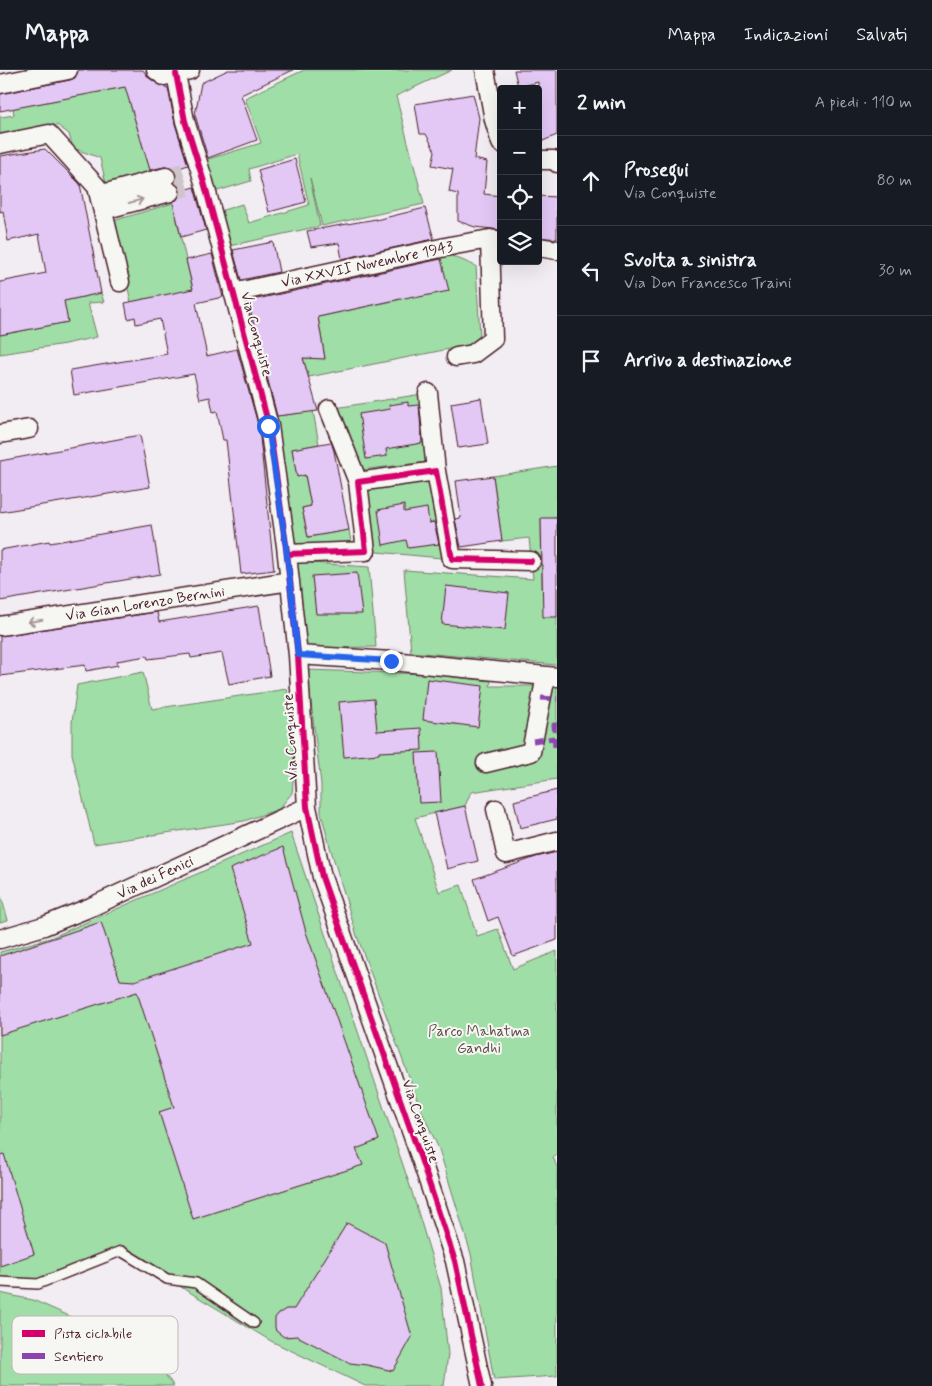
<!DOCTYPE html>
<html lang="it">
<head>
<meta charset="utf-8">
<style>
	body { margin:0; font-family:Mynerve,sans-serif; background:#242831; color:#f1f3f6 }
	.controls { position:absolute; right:15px; top:15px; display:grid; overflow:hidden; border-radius:5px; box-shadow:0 5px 20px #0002 }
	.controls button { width:45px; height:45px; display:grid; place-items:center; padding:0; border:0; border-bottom:1px solid #363941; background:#171b24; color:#f1f3f6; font:25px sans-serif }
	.stop { position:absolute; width:15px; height:15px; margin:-11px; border:4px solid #2563eb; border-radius:50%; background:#fff }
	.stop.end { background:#2563eb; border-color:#fff; box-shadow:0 1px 5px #0008 }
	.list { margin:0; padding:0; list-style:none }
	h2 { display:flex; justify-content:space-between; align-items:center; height:65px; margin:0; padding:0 20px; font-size:21px }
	h2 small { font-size:16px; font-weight:400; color:#9ea1a6 }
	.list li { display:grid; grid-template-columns:32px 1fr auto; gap:15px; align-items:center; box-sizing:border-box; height:90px; padding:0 20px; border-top:1px solid #363941 }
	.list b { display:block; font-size:19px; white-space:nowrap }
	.list p { margin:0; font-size:16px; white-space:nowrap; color:#9ea1a6 }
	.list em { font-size:16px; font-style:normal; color:#9ea1a6 }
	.icon { flex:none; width:28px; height:28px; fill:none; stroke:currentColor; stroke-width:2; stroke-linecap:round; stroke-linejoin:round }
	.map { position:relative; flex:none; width:557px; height:1316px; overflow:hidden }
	header { display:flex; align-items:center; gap:30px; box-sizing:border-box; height:70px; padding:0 25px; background:#171b24; border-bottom:1px solid #363941 }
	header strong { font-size:24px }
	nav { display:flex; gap:28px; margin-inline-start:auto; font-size:18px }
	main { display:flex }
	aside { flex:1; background:#171b24 }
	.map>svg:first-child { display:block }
</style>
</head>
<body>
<header>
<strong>Mappa</strong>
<nav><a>Mappa</a><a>Indicazioni</a><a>Salvati</a></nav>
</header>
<main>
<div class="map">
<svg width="557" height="1316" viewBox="0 0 557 1316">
	<rect width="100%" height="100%" fill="#f2edf3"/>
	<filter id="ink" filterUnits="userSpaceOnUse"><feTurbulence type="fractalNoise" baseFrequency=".02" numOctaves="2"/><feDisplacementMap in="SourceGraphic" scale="10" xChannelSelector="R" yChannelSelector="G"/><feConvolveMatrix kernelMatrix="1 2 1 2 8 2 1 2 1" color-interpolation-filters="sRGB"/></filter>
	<g filter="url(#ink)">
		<!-- green -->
		<path fill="#9fdea6" stroke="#747e68" d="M304,0H452L396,26L424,134L322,156L310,108L320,156L229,176L220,141L242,134L249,153L309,135L297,84L249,99L251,111L214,122L205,90L261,73L245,28Z
			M129,16L131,37L151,103L106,114L100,88L73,78L69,64L57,55L0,67V45L1,47L14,45L13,38Z
			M173,133L193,220L131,232L113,151Z
			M445,183L476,196L480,266L469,275L309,307L303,288H325L318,247L402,229L396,195Z
			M101,223L104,232L88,233L97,267L65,274L0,284V265L67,252L64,231Z
			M428,323L435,391L353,401L329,339Z
			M313,341L319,374L292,379L297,406L305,405L311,436L302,438L308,467L349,460L351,472L293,476L275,346Z
			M557,396V448L541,449L542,518H557V595L411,582L404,500L533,509L529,468L502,471L493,406Z
			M436,401L452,489L366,481L358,412Z
			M297,492L369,497L376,577L304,578Z
			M307,600L427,604L491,611L490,616H557V709L471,722L465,736L415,748L439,822L461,815L477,866L498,859L513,899L557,881V1084L553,1087L557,1097V1306L494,1310L471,1184L439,1079L421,1040L357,866L330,777L321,743V714Z
			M143,602L152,639L287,619L295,691L292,723L279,739L244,751L94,774L72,684V652L77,615Z
			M291,763L411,1119L441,1218L448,1284L444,1316H365L271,1271L121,1181L38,1214L0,1212V882L50,868Z
			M0,823L8,850L0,852Z
			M0,1223L33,1230L92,1256L162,1301L174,1316H0Z"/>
		<!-- building -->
		<path fill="#e3c8f6" stroke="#4a1f2b" d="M78,0H143L149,8L158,14L168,18L175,54L188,95L174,100L169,97H164L150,100L125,17L0,41V24L70,10L75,8Z
			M228,0H293L241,25L257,70L208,88L195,45L201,13Z
			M514,0H557V65L538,73V12L518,17Z
			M473,24L479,48L474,89L487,92L484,124L501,126V160L475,157L458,151V124L449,122L453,99L432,95L435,81L426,64H420L415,34Z
			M45,79L80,114L101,223L64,231L68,252L0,265V212L46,203L39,164L8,171L3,141L0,142V86Z
			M295,89L306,132L269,142L258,100Z
			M194,117L206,160L181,167L173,132L178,129L180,121Z
			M538,126L557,127V169L538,167Z
			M425,138L434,169L342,189L339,173L311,177L307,161L376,149V150Z
			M273,172L279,202L241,210L233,180Z
			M212,184L223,227L196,233L207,286L237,279L259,358L274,500L241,504L226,370H223L217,341L213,342L210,327L200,329L194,304L74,325L70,300L167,284L160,249L136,254L135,247L128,249L125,233L193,219L186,190Z
			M441,189L449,221L414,228V226L318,247L325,289L303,288L318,341L277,346L248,231Z
			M481,328L488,374L458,378L451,333Z
			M408,332V336L419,335L422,373L386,379L387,386L366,389L359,344L390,339L389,335Z
			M140,365L150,417L0,442V391Z
			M331,372L334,381L349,460L308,467L302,438L311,436L305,405L297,407L292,379Z
			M493,406L502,471L461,477L455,449L461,448L456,411Z
			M404,435V442L427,438L429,453L434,452L439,474L408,478L406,470L383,475L378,440Z
			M541,448H557V547H543Z
			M152,455L160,504L0,531V480L49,471L50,473Z
			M357,503L362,544H316L312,506Z
			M446,516L509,523L505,560L442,554Z
			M259,536L270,606L229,614L222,583L191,588L190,584L148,589L147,586L117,591L118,595L86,601L85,595L0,606V566L157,542L159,552Z
			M427,609L483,616L478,657L423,650Z
			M374,629L377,661L421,658L422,680L379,682V684L344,687L339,632Z
			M438,682L441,732L419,733L416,683Z
			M557,720V749L520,758L514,731Z
			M465,736L478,791L447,799L434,743Z
			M283,777L306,862L379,1070L356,1079L363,1095L193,1149L159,1042L174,1037L137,922L0,965V886L101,852L120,910L134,911L253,873L230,799Z
			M557,782V870L513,886L498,847L488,851L474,809L536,787Z
			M4,1084L34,1184L0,1196V1085Z
			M347,1153L385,1173L412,1267L393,1301L367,1295L350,1293L297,1266L284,1267L276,1261L275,1257V1248L278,1244L286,1239H294Z"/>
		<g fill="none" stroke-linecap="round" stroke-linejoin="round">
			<!-- minor-tunnel -->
			<path stroke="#d0c4cb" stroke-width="18" stroke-dasharray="18 9" stroke-linecap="butt" d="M166,107L199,97
				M170,122L204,112"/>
			<defs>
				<path id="service" d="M0,1212L38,1214L121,1181L167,1209L196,1213L254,1253"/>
				<path id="minor" d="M156,0L164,6L190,0
					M485,0L494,50L501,73
					M176,4L185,51L204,112L269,356L286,476L298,585L307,737L322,807L422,1092L455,1191L482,1316
					M0,14L68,0
					M0,74L49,64L97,117L120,212
					M538,90H554L557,93
					M99,125L166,107
					M103,140L170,122
					M538,177L557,180
					M233,223L455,175L490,169L501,171
					M456,287L473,284L493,269L490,169
					M428,323L436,401
					M329,339L358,412
					M0,364L29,359
					M287,484L366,481L358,412L436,401L452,489L531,491
					M0,556L290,511
					M298,585L391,591L557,607
					M486,693L531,682L544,616L548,607
					M496,739L506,784L557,771
					M0,869L44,856L91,837L307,737"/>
			</defs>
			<!-- service casing -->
			<use href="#service" stroke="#4a1f2b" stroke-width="12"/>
			<!-- minor casing -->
			<use href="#minor" stroke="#4a1f2b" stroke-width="21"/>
			<!-- service -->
			<use href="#service" stroke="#f6f6f2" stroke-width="9"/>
			<!-- minor -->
			<use href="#minor" stroke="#f6f6f2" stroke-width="18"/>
			<!-- quiet -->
			<path stroke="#8e44ad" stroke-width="5" stroke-dasharray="10 5" stroke-linecap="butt" d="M541,628L557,629
				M557,655H554L555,680H557
				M533,671L554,668"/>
			<defs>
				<path id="cycleway" d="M176,4L185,51L204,112L269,356L286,476L298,585L307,737L322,807L422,1092L455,1191L482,1316
					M287,484L366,481L358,412L436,401L452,489L531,491"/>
			</defs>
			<!-- cycleway casing -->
			<use href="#cycleway" stroke="#f6f6f2" stroke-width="9"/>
			<!-- cycleway -->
			<use href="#cycleway" stroke="#d6006c" stroke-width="6"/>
		</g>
		<!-- one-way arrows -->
		<defs><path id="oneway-shaft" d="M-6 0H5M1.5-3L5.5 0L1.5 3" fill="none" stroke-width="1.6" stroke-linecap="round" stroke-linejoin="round" transform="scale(1.25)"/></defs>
		<g stroke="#a99598">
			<use href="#oneway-shaft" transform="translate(136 131) rotate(-15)"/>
			<use href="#oneway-shaft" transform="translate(35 551) rotate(171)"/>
		</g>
	</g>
	<g fill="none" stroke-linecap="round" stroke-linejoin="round" filter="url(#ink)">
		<!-- route -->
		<path stroke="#2563eb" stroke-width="6" d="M268,356L286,476L298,585L391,591"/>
	</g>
	<g text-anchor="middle" stroke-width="4" stroke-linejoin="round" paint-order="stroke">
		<!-- street labels -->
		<g font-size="15" fill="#4a1f2b" stroke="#f6f6f2">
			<text transform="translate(367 194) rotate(-12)" y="5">Via XXVII Novembre 1943</text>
			<text transform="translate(257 264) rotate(75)" y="5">Via Conquiste</text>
			<text transform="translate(145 533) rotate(-9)" y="5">Via Gian Lorenzo Bernini</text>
			<text transform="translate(290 667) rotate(-93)" y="5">Via Conquiste</text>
			<text transform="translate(155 807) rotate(-25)" y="5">Via dei Fenici</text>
			<text transform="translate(421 1051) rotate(71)" y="5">Via Conquiste</text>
		</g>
		<!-- park labels -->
		<g font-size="15" fill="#5f4f4a" stroke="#f6f6f2">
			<text x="479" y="966">Parco Mahatma<tspan x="479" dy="17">Gandhi</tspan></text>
		</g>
	</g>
	<!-- legend -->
	<rect x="12" y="1246" width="166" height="58" rx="8" fill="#f6f6f2" stroke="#c2b6b6" stroke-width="1"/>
	<rect x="22" y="1260" width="23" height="7" fill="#d6006c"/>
	<rect x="22" y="1283" width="23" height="6" fill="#8e44ad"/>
	<g font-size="14" fill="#4a1f2b">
		<text x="54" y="1268">Pista ciclabile</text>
		<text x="54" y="1291">Sentiero</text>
	</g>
</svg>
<div class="controls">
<button>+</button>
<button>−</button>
<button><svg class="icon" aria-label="locate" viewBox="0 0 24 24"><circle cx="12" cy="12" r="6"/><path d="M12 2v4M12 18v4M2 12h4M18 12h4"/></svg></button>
<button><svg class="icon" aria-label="layers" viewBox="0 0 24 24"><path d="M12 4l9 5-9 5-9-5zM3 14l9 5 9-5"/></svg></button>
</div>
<div class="stop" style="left:268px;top:356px"></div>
<div class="stop end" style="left:391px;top:591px"></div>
</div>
<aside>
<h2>2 min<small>A piedi · 110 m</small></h2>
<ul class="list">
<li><svg class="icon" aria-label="ahead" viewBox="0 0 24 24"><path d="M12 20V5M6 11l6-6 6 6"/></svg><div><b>Prosegui</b><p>Via Conquiste</p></div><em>80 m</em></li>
<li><svg class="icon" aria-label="left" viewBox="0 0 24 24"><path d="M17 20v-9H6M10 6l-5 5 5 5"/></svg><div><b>Svolta a sinistra</b><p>Via Don Francesco Traini</p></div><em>30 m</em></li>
<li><svg class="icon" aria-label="arrive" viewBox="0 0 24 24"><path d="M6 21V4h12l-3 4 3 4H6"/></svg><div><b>Arrivo a destinazione</b></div></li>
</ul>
</aside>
</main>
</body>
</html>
